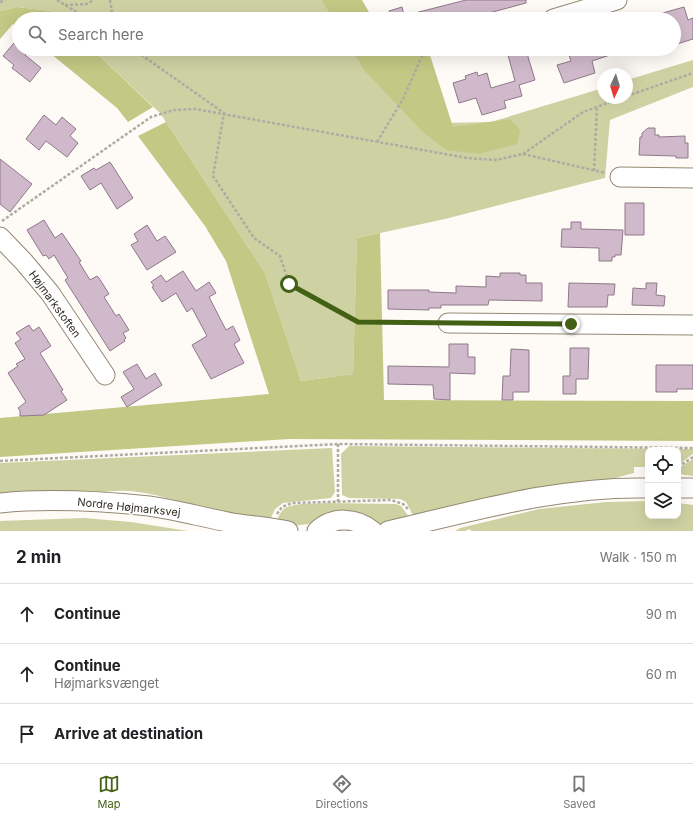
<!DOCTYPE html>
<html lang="en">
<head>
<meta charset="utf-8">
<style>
	body { margin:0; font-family:Inter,sans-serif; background:#f6f6f6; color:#202124 }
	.controls { position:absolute; right:12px; bottom:12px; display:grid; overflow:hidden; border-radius:8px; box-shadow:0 4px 16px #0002 }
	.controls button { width:36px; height:36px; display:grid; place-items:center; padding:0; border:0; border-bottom:1px solid #e0e0e0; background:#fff; color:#202124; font:20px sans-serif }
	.compass { position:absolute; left:597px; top:68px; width:36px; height:36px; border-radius:50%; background:#fff; box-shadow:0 4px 16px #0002; rotate:184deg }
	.stop { position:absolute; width:12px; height:12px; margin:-9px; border:3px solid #426115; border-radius:50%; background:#fff }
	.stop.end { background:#426115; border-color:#fff; box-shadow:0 1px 4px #0008 }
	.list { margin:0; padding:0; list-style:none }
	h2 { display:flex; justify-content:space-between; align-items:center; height:52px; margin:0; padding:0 16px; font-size:17px }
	h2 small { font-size:13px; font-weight:400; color:#757577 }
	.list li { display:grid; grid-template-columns:26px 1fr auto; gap:12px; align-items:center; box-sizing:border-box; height:60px; padding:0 16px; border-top:1px solid #e0e0e0 }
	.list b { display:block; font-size:15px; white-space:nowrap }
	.list p { margin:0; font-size:13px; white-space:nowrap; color:#757577 }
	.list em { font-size:13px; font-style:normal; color:#757577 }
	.icon { flex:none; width:22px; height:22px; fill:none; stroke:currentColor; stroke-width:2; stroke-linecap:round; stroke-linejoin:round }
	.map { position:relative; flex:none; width:693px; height:531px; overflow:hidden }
	.search { position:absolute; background:#fff; box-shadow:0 4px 16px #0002; left:12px; right:12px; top:12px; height:44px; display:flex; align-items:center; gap:10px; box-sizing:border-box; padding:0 14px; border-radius:22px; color:#757577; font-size:15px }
	.sheet { height:232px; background:#fff }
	nav { display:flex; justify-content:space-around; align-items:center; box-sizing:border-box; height:56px; border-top:1px solid #e0e0e0; background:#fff; font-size:11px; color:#757577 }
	nav a { display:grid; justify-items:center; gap:2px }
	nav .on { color:#426115 }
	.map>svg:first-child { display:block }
</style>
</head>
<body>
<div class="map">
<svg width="693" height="531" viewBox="0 0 693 531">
	<rect width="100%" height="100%" fill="#fefbf6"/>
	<!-- green -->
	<path fill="#ced2a3" d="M0,0H334L346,19H61L52,11L17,7L0,11Z
		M92,49H365L439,123L491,122L603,88V98H627V80L693,60V87L610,120L605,178L445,219L357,238L353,374L301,381L265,273L160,113Z
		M349,446L693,449V454L678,465V450H648V467H634V473L604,481L541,487L415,519L406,502L400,499L349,498L342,495L341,454Z
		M332,448L335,492L331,498L283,503L275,509L269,522C243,515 217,510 191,504C161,497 131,486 100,493L0,494V463Z
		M693,459V476L679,474V468Z
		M648,501V516H678V503L693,505V531H471L470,529L465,531H455L460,528L539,509L606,502Z
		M328,503L396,504L401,506L410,518L382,525L372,522L323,518L309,524L292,526L276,522C278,518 280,512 284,509C293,502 317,504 328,503Z
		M84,518L131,522L188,531H0V521Z"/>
	<!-- forest -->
	<path fill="#c3c884" d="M322,0H362L373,19H333Z
		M17,7L52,11L61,19H19V28L13,24L0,39V11Z
		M45,49H92L153,107L128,122L117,108Z
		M351,49H404L429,52L453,127L510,119L520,130L517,144L479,154L446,150L423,132L365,71Z
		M166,122L265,273L301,381L353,374L357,238L380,233L384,400L693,401V441L289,439L0,457V418L269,394L226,261L205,226L138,136Z"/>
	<!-- building -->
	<path fill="#cfb9ca" stroke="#8e7989" d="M466,0H526V3L467,19H408L407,15Z
		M402,7L405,19H391L389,11Z
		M684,7L688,20L693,18V39L674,45V19H652V16Z
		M14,43L19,49L26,53L25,55L41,68L30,82L12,68L14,65L3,56Z
		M567,49H622V51L592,61L595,73L564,83L557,65L571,61Z
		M526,50L535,80L519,85L522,96L504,101L506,108L482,115L476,98L459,103L453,83L466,79L465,76L477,72L478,76L487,73L491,88L515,81L508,55Z
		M44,115L56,125L62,117L76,129L70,136L78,143L67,157L46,141L39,150L26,139Z
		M648,128H655V135H659V137L685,136V143H688V158H676V156L639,155L640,137H642V133Z
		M0,159L32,184L10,212L0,204Z
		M110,162L133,198L117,209L101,183L90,190L81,176L94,168L96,170Z
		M625,203H644V235H625Z
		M44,220L55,238L62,233L81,261L79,262L90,280L97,276L99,278L109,294L104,297L116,316L119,314L129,330L123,333L126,338L124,340L125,341L110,351L65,280L68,278L54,255L49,259L46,255L43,256L27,230Z
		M571,222H581V229L623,230L621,255H615V257H612V261H599V248L561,247L562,229H571Z
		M147,225L157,241L165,236L176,252L147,270L131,245L138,241L134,234Z
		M183,271L196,291L209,282L216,293L209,297L226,330L233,326L240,340L234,344L244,363L211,379L192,345L207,336L192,308L187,312L176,293L162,302L152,287L154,286L151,282L161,275L166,282Z
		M500,273H520V275H526V283H542V301L489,300L488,305H441V308H429V310L388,309V290H429V292L456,293V286L486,287V276L500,277Z
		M569,283L615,284L614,295H608L607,307H568Z
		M646,283H657L656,295L665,296L664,306L632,305L633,288L646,289Z
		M29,325L33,331L39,327L51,346L40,353L63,390L61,391L67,400L44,415L20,416V411L18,408L26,402L8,373L18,366L16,364L25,359L15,343L21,339L16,333Z
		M449,344H468V357H475V374L450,373V400L434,399L433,385L388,384V366L449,367Z
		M570,348H589L588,379H576V394H563V376H570Z
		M511,349L529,350V392H513V400H502L503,376H510Z
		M137,364L146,379L155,373L162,385L127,407L121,397L134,389L123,372Z
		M656,365H693V389H677V392H656Z"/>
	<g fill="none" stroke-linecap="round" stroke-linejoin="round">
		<defs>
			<path id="minor" d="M553,19L617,0
				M620,177L693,178
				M0,237L24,262L50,293L105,375
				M448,323L693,325
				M678,488H693
				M0,503C49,498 100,501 149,506C178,510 205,518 233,523C251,526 270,527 288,531
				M317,531C333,516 356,517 373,531
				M388,531C474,511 559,486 648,488"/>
		</defs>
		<!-- minor casing -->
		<use href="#minor" stroke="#948872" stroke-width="21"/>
		<!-- path -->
		<path stroke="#aeaba4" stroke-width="2.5" stroke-dasharray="3 2" stroke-linecap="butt" d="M57,0L88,19
			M110,0L113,19
			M0,2L5,0
			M65,5L87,4L94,0
			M133,49L224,113L213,176L254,238L280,256L289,283L358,322L434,323
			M627,96L693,73
			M377,142L403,99L422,56L448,49
			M523,154L606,173
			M594,171L597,107
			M2,221L151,117L174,110L195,109L467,158L496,160L523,154L583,112L621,98
			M338,444V502
			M0,461L338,444L693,448
			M678,467L693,457
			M277,514L282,507L292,503L391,500L403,504L409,510"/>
		<!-- minor -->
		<use href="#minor" stroke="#fff" stroke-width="19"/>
	</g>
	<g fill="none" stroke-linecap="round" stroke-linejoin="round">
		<!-- route -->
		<path stroke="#426115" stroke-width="5" d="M289,284L358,322L571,324"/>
	</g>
	<g text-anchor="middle" stroke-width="3" stroke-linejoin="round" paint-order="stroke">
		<!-- street labels -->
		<g font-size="11" fill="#322e25" stroke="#fff">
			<text transform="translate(55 304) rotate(54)" y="4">Højmarkstoften</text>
			<text transform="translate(129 507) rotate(6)" y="4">Nordre Højmarksvej</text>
		</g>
	</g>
</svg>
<div class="controls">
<button><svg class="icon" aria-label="locate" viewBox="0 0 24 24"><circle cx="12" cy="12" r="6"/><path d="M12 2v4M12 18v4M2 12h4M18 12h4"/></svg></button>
<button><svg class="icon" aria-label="layers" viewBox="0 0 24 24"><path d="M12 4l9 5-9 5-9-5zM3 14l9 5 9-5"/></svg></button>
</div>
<svg class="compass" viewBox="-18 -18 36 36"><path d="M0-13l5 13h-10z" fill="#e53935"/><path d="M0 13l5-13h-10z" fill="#757577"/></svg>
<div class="stop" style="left:289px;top:284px"></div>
<div class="stop end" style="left:571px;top:324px"></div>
<div class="search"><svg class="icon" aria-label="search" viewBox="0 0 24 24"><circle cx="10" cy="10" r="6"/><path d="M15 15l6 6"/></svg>Search here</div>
</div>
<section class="sheet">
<h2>2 min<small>Walk · 150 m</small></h2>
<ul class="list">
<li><svg class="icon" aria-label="ahead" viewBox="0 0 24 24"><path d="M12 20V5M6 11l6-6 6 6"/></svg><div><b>Continue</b></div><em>90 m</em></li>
<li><svg class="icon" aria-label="ahead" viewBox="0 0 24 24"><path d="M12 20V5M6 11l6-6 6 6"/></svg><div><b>Continue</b><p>Højmarksvænget</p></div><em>60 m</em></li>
<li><svg class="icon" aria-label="arrive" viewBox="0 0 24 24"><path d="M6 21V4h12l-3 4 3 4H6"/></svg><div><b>Arrive at destination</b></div></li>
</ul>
</section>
<nav>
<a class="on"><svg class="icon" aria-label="map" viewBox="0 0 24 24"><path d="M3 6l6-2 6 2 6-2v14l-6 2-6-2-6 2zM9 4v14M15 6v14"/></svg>Map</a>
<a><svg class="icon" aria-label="directions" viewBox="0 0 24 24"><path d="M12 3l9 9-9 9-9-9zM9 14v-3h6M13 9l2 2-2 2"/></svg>Directions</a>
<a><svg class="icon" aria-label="saved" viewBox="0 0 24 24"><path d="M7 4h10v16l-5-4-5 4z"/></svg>Saved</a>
</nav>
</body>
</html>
